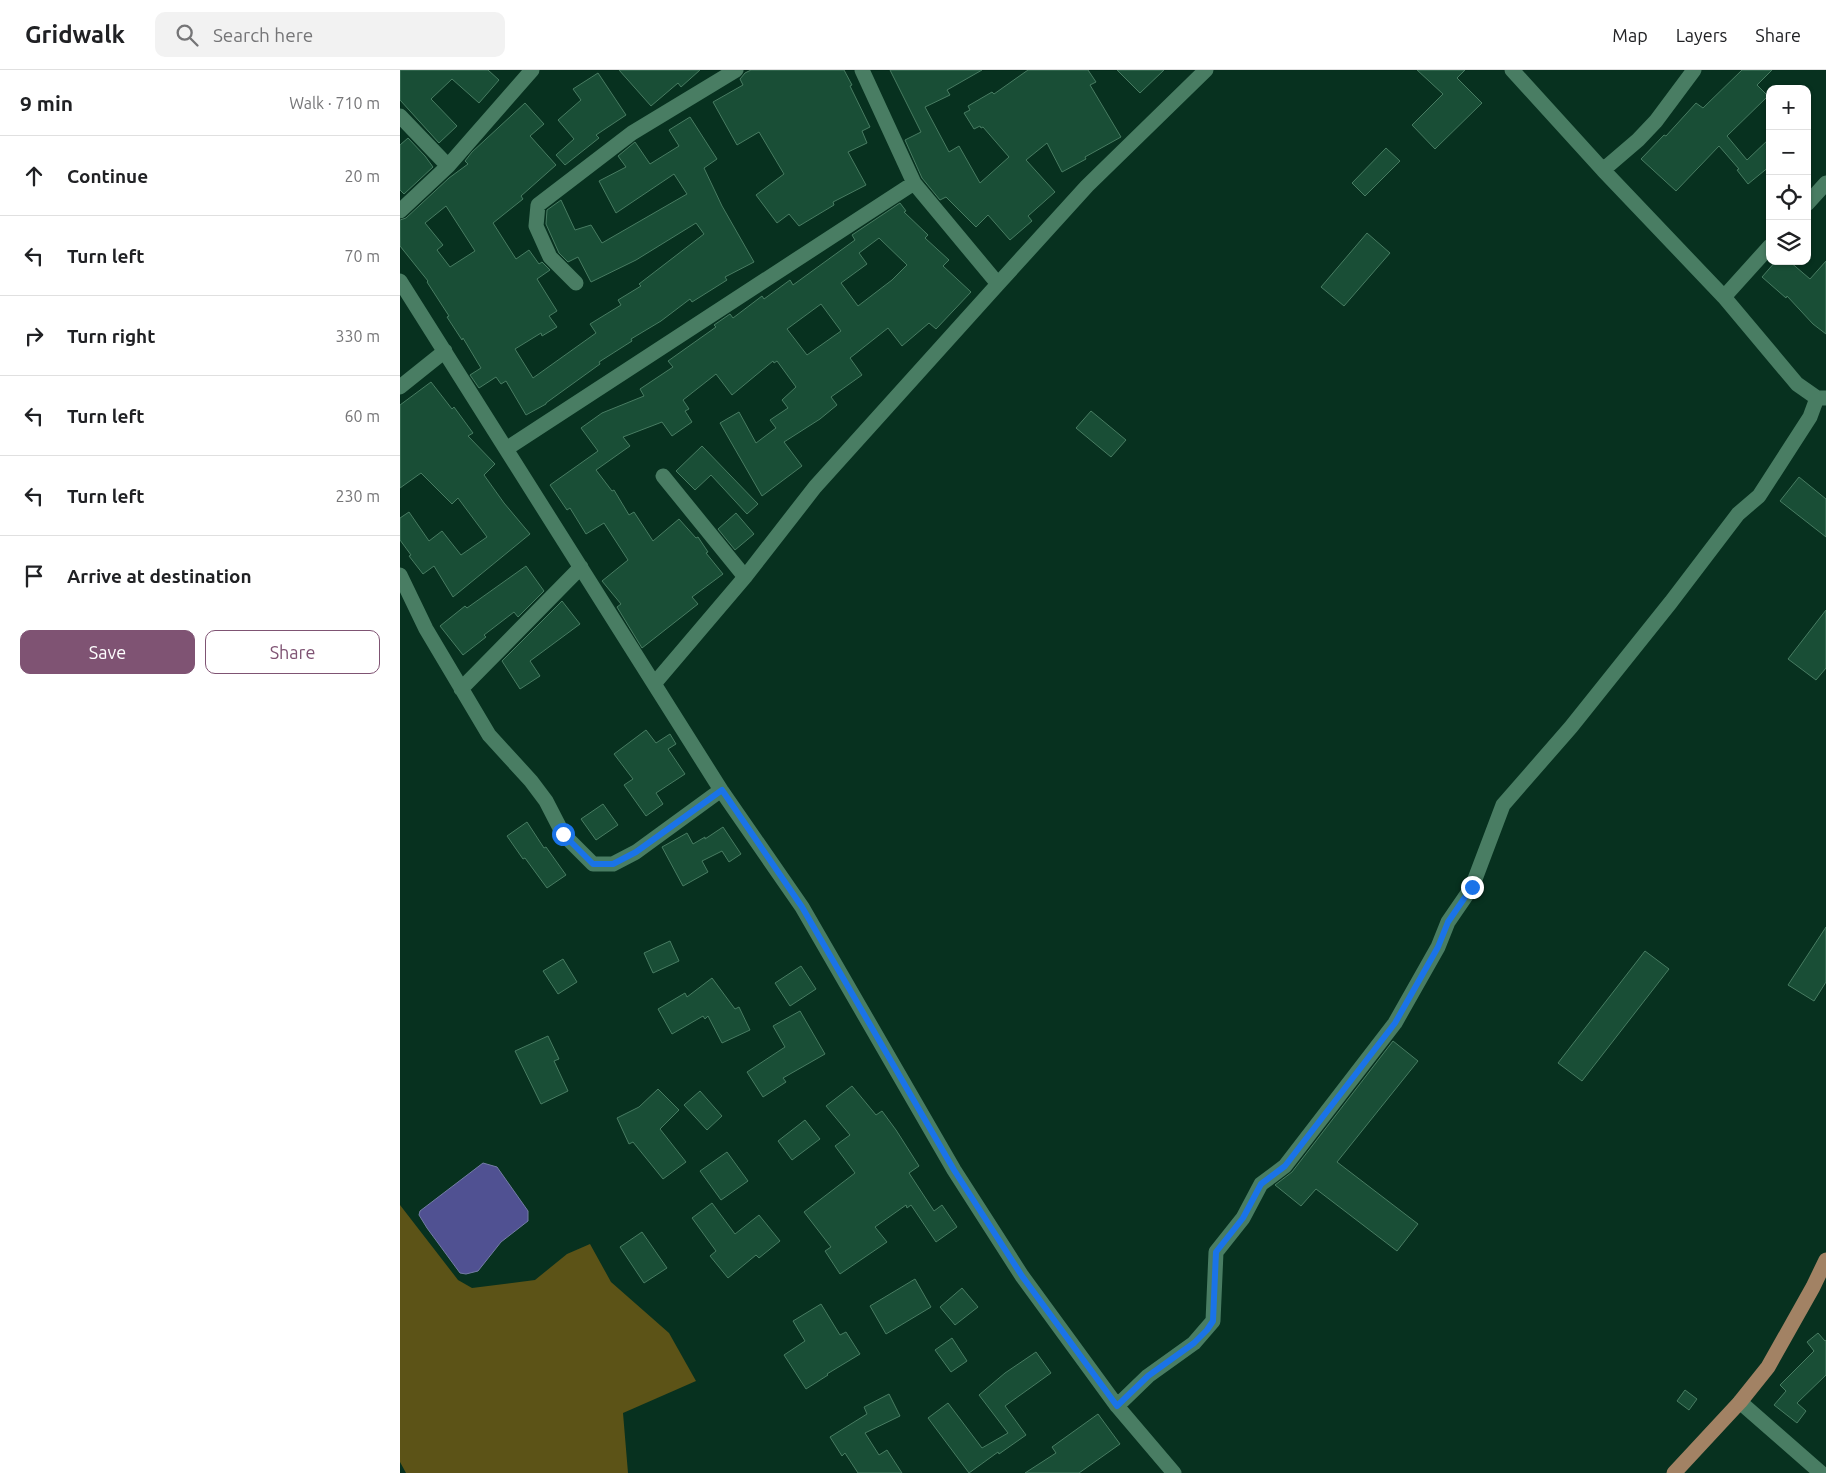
<!DOCTYPE html>
<html lang="en">
<head>
<meta charset="utf-8">
<style>
	body { margin:0; font-family:Ubuntu,sans-serif; background:#f2f2f2; color:#202124 }
	.controls { position:absolute; right:15px; top:15px; display:grid; overflow:hidden; border-radius:10px; box-shadow:0 1px 4px #0004 }
	.controls button { width:45px; height:45px; display:grid; place-items:center; padding:0; border:0; border-bottom:1px solid #e0e0e0; background:#fff; color:#202124; font:25px sans-serif }
	.stop { position:absolute; width:15px; height:15px; margin:-11px; border:4px solid #1a73e8; border-radius:50%; background:#fff }
	.stop.end { background:#1a73e8; border-color:#fff; box-shadow:0 1px 5px #0008 }
	.list { margin:0; padding:0; list-style:none }
	h2 { display:flex; justify-content:space-between; align-items:center; height:65px; margin:0; padding:0 20px; font-size:21px }
	h2 small { font-size:16px; font-weight:400; color:#757577 }
	.list li { display:grid; grid-template-columns:32px 1fr auto; gap:15px; align-items:center; box-sizing:border-box; height:80px; padding:0 20px; border-top:1px solid #e0e0e0 }
	.list b { display:block; font-size:19px; white-space:nowrap }
	.list em { font-size:16px; font-style:normal; color:#757577 }
	.actions { display:flex; gap:10px; padding:15px 20px }
	.actions a { flex:1; padding:11px 0; border:1px solid #7f5373; border-radius:10px; text-align:center; font-size:18px; color:#7f5373 }
	.actions .main { background:#7f5373; color:#fff }
	.icon { flex:none; width:28px; height:28px; fill:none; stroke:currentColor; stroke-width:2; stroke-linecap:round; stroke-linejoin:round }
	.map { position:relative; flex:none; width:1426px; height:1403px; overflow:hidden }
	header { display:flex; align-items:center; gap:30px; box-sizing:border-box; height:70px; padding:0 25px; background:#fff; border-bottom:1px solid #e0e0e0 }
	header strong { font-size:24px }
	nav { display:flex; gap:28px; margin-inline-start:auto; font-size:18px }
	.search { width:350px; height:45px; background:#f2f2f2; display:flex; align-items:center; gap:12px; box-sizing:border-box; padding:0 18px; border-radius:10px; color:#757577; font-size:19px }
	main { display:flex }
	aside { flex:1; background:#fff }
	.map>svg:first-child { display:block }
</style>
</head>
<body>
<header>
<strong>Gridwalk</strong>
<div class="search"><svg class="icon" aria-label="search" viewBox="0 0 24 24"><circle cx="10" cy="10" r="6"/><path d="M15 15l6 6"/></svg>Search here</div>
<nav><a>Map</a><a>Layers</a><a>Share</a></nav>
</header>
<main>
<aside>
<h2>9 min<small>Walk · 710 m</small></h2>
<ul class="list">
<li><svg class="icon" aria-label="ahead" viewBox="0 0 24 24"><path d="M12 20V5M6 11l6-6 6 6"/></svg><div><b>Continue</b></div><em>20 m</em></li>
<li><svg class="icon" aria-label="left" viewBox="0 0 24 24"><path d="M17 20v-9H6M10 6l-5 5 5 5"/></svg><div><b>Turn left</b></div><em>70 m</em></li>
<li><svg class="icon" aria-label="right" viewBox="0 0 24 24"><path d="M7 20v-9h11M14 6l5 5-5 5"/></svg><div><b>Turn right</b></div><em>330 m</em></li>
<li><svg class="icon" aria-label="left" viewBox="0 0 24 24"><path d="M17 20v-9H6M10 6l-5 5 5 5"/></svg><div><b>Turn left</b></div><em>60 m</em></li>
<li><svg class="icon" aria-label="left" viewBox="0 0 24 24"><path d="M17 20v-9H6M10 6l-5 5 5 5"/></svg><div><b>Turn left</b></div><em>230 m</em></li>
<li><svg class="icon" aria-label="arrive" viewBox="0 0 24 24"><path d="M6 21V4h12l-3 4 3 4H6"/></svg><div><b>Arrive at destination</b></div></li>
</ul>
<div class="actions"><a class="main">Save</a><a>Share</a></div>
</aside>
<div class="map">
<svg width="1426" height="1403" viewBox="0 0 1426 1403">
	<rect width="100%" height="100%" fill="#07311f"/>
	<!-- green -->
	<path fill="#5c5317" d="M0,1135L58,1210L72,1218L135,1210L167,1184L190,1174L211,1212L269,1263L296,1311L223,1343L228,1403H6L0,1392Z"/>
	<!-- water -->
	<path fill="#505192" stroke="#747da6" d="M83,1093L97,1097L128,1141V1151L101,1172L78,1201L66,1204L60,1203L27,1158L19,1145L20,1141Z"/>
	<!-- building -->
	<path fill="#194e36" stroke="#487c62" fill-rule="evenodd" d="M0,0H88L99,10L79,33L52,9L31,29L57,56L39,73L0,30Z
		M219,0H300L281,17L278,13L251,36Z
		M351,0H444L452,15L450,16L470,57L462,61L467,73L448,82L466,115L433,132L434,135L399,156L389,144L377,153L356,125L384,104L359,62L337,75L313,32L343,15L340,9L345,3Z
		M490,0H582L547,20L550,25L525,37L549,82L559,76L580,113L609,87L583,57L581,58L580,56L574,59L564,43L570,40L568,36L592,22L594,24L628,0H688L696,12L690,15L721,67L685,87L686,89L662,102L647,73L626,90L655,122L628,146L632,151L610,170L588,145L576,157L546,127L540,130L522,108L505,70L521,62Z
		M717,0H764L740,23Z
		M1017,0H1065L1057,8L1082,33L1035,79L1012,55L1043,24Z
		M1342,0H1372L1357,15L1368,26L1327,66L1347,90L1370,68V96L1348,114L1337,100L1339,99L1319,76L1276,121L1241,89L1264,65L1266,66L1296,33L1303,38Z
		M198,3L226,45L196,65L199,68L165,95L156,85L174,69L158,50L181,30L173,19Z
		M125,33L144,54L130,66L156,95L121,126L123,129L93,153L116,189L129,180L139,194L142,192L150,200L137,209L157,241L149,246L157,257L142,266L141,263L115,279L133,308L196,263L190,254L221,235L218,230L241,216L239,214L304,164L296,153L236,190L191,212L178,187L168,192L159,183L146,154L147,140L161,130L175,160L191,155L202,173L287,124L274,104L216,143L199,111L226,97L218,86L235,72L250,94L279,76L269,60L290,47L317,89L304,98L322,136L354,192L325,207L327,210L292,232L290,229L261,251L231,269L232,271L199,292L200,294L146,333V334L126,345L106,311L101,314L96,307L79,318L70,305L81,298L63,268L62,270L47,247L49,246L27,212L28,211L0,176V150L6,148L49,108L68,94L65,91L72,82ZM46,136L75,181L50,197L37,180L43,175L25,153Z
		M8,68L25,86L33,97L4,124L0,120V75Z
		M986,78L1000,91L965,126L952,113Z
		M500,133L506,141L504,142L528,165L525,168L549,190L543,196L571,222L536,259L529,253L502,276L488,258L450,288L462,305L431,327L437,335L420,349L384,372L402,396L362,426L320,353L339,342L356,373L376,358L370,350L388,338L382,330L396,317L377,291L374,293L373,291L332,325L316,304L283,330L289,339L285,341L292,352L272,366L262,352L223,367L230,376L196,400L212,421L214,420L229,445L234,442L253,471L279,449L296,468L298,467L308,482L306,483L323,504L292,527L298,534L242,578L217,537L221,534L202,511L228,490L204,453L186,464L170,438L167,440L150,415L198,381L181,358L202,343L244,326L240,319L273,297L268,291L316,257L314,255L330,244L333,248L362,226L364,229L390,210L393,215L455,170L452,165ZM479,168L507,195L492,210L458,236L441,213L467,194L459,183ZM421,234L441,261L407,285L387,259Z
		M967,163L990,183L944,236L921,217Z
		M1376,191H1389L1410,209L1426,191V264L1413,254L1387,226L1386,228L1362,207Z
		M31,312L52,339L54,337L73,363L68,366L95,394L84,405L104,433L130,464L53,527L34,496L23,504L9,486L11,485L0,470V448L9,442L29,471L42,461L61,485L87,467L58,428L52,434L21,403L0,418V335Z
		M691,341L726,370L711,387L676,358Z
		M302,376L358,434L347,444L311,405L295,420L276,401Z
		M1399,407L1426,429V467L1380,431Z
		M336,443L354,464L335,480L318,459Z
		M126,496L144,521L118,547L114,542L84,565L86,567L63,585L40,556L65,536L67,538Z
		M162,531L180,554L130,591L140,606L120,619L102,591Z
		M1426,540V598L1416,610L1388,589Z
		M246,660L256,673L270,664L276,674L268,679L285,704L256,723L263,734L246,746L224,715L233,709L214,684Z
		M203,734L218,755L196,770L181,749Z
		M127,752L144,778L146,777L166,805L147,818L125,788L123,789L107,766Z
		M323,757L341,784L329,792L322,781L302,791L308,802L283,816L262,777L287,763L293,774L305,767V769Z
		M1426,857V912L1414,931L1388,915Z
		M270,871L279,891L253,903L244,883Z
		M1245,881L1269,899L1182,1011L1158,993Z
		M163,889L177,912L158,924L143,901Z
		M401,896L416,919L390,936L375,913Z
		M312,908L335,939L339,937L350,960L322,973L308,946L305,949L303,946L272,964L258,939L285,923L287,927Z
		M400,941L425,984L383,1008L386,1012L363,1027L347,1002L385,977L373,956Z
		M148,966L159,989L154,991L168,1021L141,1034L115,981Z
		M993,971L1018,991L937,1092L1018,1154L997,1181L916,1119L901,1136L875,1115L892,1102Z
		M452,1016L476,1045L482,1041L496,1060L519,1096L509,1103L534,1141L542,1135L557,1157L536,1172L511,1135L507,1138L506,1135L475,1157L487,1172L440,1204L425,1181L431,1177L404,1142L455,1103L435,1076L450,1065L426,1036Z
		M258,1019L279,1040L260,1059L286,1092L263,1109L233,1072L229,1074L217,1048L239,1037Z
		M300,1021L322,1046L307,1060L284,1035Z
		M405,1050L420,1069L392,1090L378,1071Z
		M327,1082L348,1111L321,1130L300,1101Z
		M312,1133L335,1164L359,1145L380,1171L359,1188L356,1185L328,1208L310,1186L316,1181L292,1148Z
		M242,1162L267,1198L244,1213L220,1177Z
		M515,1209L531,1237L486,1264L470,1236Z
		M562,1218L578,1237L555,1255L540,1237Z
		M421,1234L440,1265L446,1262L460,1284L427,1304L428,1305L406,1319L384,1285L405,1271L393,1251Z
		M1418,1263L1425,1271L1426,1270V1305L1397,1333L1406,1341L1397,1353L1374,1335L1386,1321L1380,1315L1414,1281L1407,1272Z
		M552,1268L567,1291L551,1302L535,1280Z
		M636,1282L651,1303L605,1336L626,1365L599,1384L598,1382L569,1403L528,1348L548,1333L582,1378L608,1363L579,1325L605,1303Z
		M1285,1320L1297,1329L1289,1340L1277,1331Z
		M489,1324L500,1346L465,1363L479,1385L487,1380L502,1403H458L445,1383L442,1386L430,1367L467,1344L464,1337Z
		M698,1344L720,1374L679,1403H625L656,1383L652,1377Z"/>
	<g fill="none" stroke-linecap="round" stroke-linejoin="round">
		<!-- minor -->
		<path stroke="#497d63" stroke-width="15" d="M462,0L514,113L598,214
			M1112,0L1203,100L1324,227L1397,314L1417,328H1425
			M0,46L48,96
			M1203,100L1238,70L1256,51L1294,0
			M1407,134L1426,113
			M0,141L48,96L132,0
			M0,211L321,720L402,837L554,1100L622,1206L717,1336L774,1403
			M176,213L150,187L136,156L138,135L232,63L336,0
			M1324,227L1370,176
			M0,317L45,281
			M106,379L514,113
			M263,406L345,507
			M0,505L26,559L89,665L131,711L146,731L163,764L193,794H213L236,782L321,720
			M254,614L345,507L415,417L598,214L687,116L806,0
			M61,619L181,497
			M1340,1332L1421,1403
			M717,1336L748,1306L794,1273L813,1251L816,1182L843,1148L861,1114L885,1096L995,953L1038,877L1048,852L1072,817L1103,735L1171,657L1271,532L1338,444L1359,426L1410,347L1417,328"/>
		<!-- major -->
		<path stroke="#a28264" stroke-width="15" d="M1274,1403L1340,1332L1368,1297L1413,1217L1426,1190"/>
	</g>
	<g fill="none" stroke-linecap="round" stroke-linejoin="round">
		<!-- route -->
		<path stroke="#1a73e8" stroke-width="6" d="M163,764L193,794H213L236,782L322,720L402,837L554,1100L622,1206L717,1336L748,1306L794,1273L807,1260L813,1251L816,1182L843,1148L861,1114L885,1096L995,953L1038,877L1048,852L1072,817"/>
	</g>
</svg>
<div class="controls">
<button>+</button>
<button>−</button>
<button><svg class="icon" aria-label="locate" viewBox="0 0 24 24"><circle cx="12" cy="12" r="6"/><path d="M12 2v4M12 18v4M2 12h4M18 12h4"/></svg></button>
<button><svg class="icon" aria-label="layers" viewBox="0 0 24 24"><path d="M12 4l9 5-9 5-9-5zM3 14l9 5 9-5"/></svg></button>
</div>
<div class="stop" style="left:163px;top:764px"></div>
<div class="stop end" style="left:1072px;top:817px"></div>
</div>
</main>
</body>
</html>
